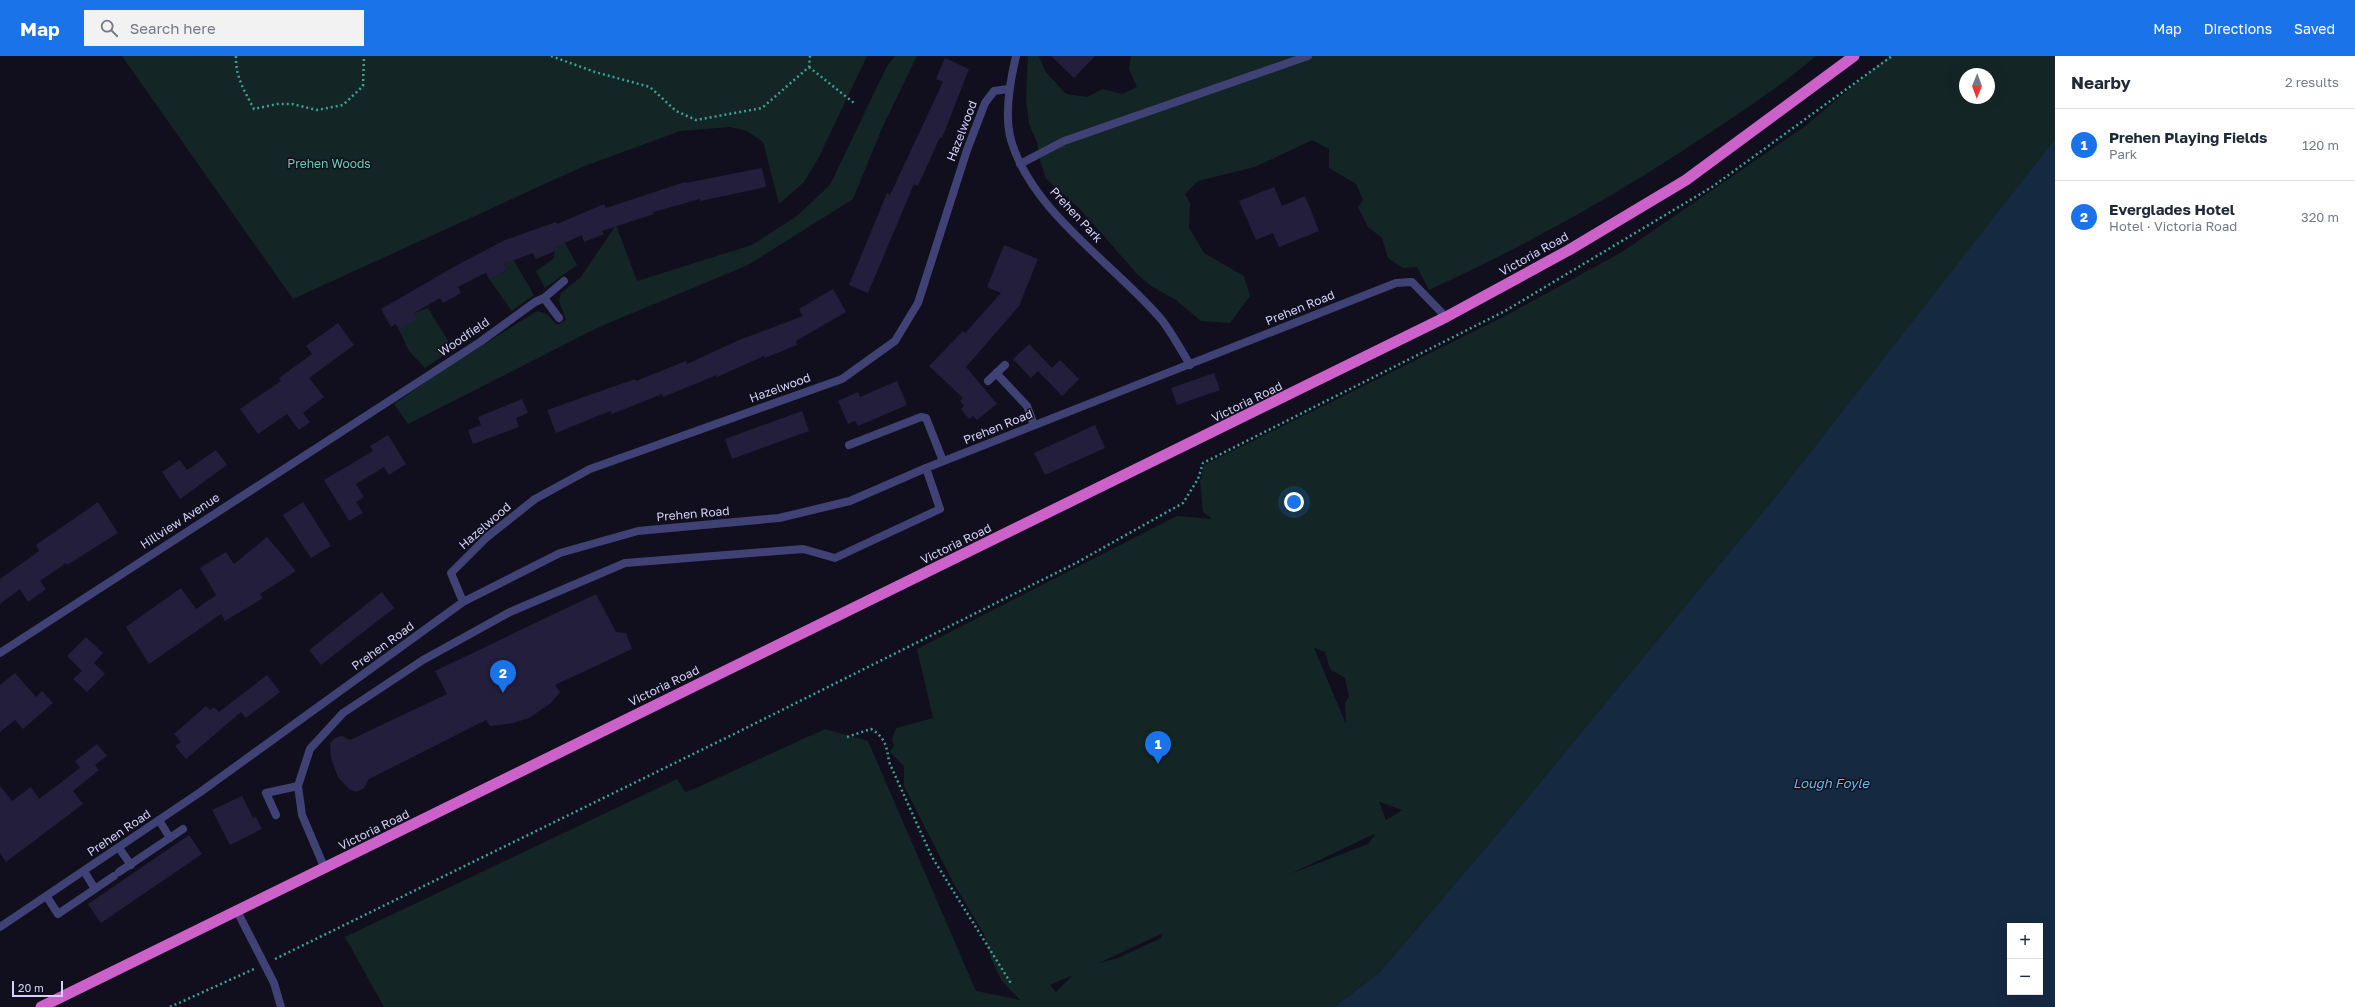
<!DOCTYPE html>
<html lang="en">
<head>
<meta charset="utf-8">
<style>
	body { margin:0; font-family:"Golos Text",sans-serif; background:#f2f2f3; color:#1f2937 }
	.controls { position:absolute; right:12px; bottom:12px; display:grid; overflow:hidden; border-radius:0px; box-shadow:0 4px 16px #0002 }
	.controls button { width:36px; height:36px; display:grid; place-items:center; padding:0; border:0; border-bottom:1px solid #e0e1e3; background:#fff; color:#1f2937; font:20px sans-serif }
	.compass { position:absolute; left:1959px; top:12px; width:36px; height:36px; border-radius:50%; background:#fff; box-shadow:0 4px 16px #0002; rotate:181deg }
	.scale { position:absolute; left:12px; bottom:10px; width:51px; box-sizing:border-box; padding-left:4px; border:2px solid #d4d2f9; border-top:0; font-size:11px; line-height:14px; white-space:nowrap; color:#d4d2f9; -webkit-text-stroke:3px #110f1d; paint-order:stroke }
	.you { position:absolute; left:1294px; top:446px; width:14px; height:14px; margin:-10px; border:3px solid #fff; border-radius:50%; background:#1a73e8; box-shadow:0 0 0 6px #1a73e833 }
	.badge { display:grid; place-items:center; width:26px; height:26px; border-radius:50%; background:#1a73e8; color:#fff; font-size:13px; font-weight:700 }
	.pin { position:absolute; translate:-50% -33px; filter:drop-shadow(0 1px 2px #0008) }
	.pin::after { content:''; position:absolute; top:21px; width:14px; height:12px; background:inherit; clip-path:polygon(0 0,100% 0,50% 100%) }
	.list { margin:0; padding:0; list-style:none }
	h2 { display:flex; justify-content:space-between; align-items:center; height:52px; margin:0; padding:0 16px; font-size:17px }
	h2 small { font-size:13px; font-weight:400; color:#747a83 }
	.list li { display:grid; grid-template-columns:26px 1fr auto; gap:12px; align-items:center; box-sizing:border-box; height:72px; padding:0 16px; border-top:1px solid #e0e1e3 }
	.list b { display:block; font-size:15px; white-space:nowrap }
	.list p { margin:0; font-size:13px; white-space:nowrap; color:#747a83 }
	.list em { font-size:13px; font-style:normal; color:#747a83 }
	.icon { flex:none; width:22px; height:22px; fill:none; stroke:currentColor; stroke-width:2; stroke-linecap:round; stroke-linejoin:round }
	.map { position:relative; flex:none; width:2055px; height:951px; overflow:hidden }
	header { display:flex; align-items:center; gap:24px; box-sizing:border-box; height:56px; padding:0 20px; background:#1a73e8; color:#fff }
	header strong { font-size:19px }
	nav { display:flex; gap:22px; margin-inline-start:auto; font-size:14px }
	.search { width:280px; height:36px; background:#f2f2f3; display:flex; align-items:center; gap:10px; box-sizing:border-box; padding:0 14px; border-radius:0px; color:#747a83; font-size:15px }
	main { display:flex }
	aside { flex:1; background:#fff }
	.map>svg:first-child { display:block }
</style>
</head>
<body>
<header>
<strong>Map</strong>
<div class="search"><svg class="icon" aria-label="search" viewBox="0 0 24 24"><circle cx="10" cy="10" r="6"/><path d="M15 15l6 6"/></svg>Search here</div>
<nav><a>Map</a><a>Directions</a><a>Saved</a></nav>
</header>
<main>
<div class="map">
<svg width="2055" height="951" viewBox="0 0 2055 951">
	<rect width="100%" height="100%" fill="#110f1d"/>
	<!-- green -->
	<path fill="#132625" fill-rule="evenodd" d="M122,0H867L819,101L804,126L779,148L763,86L747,75L730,71L680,75L582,111L293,243Z
		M895,0H917L882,72L853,143L748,209L599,271L408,368L394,348L443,314L537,255L547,258L557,269L566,264L559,245L561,237L581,221L616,169L637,225L752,189L797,160L830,129L887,10Z
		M1028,0H1039L1045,15L1066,38L1087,41L1103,33L1122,38L1137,31L1129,13L1131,0H1816C1781,30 1743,55 1705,80C1617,139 1525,190 1429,234L1417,211L1403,212L1388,202L1382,182L1368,171L1358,151L1363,144L1356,128L1329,112V93L1312,84L1255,111L1198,125L1185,138L1190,147L1189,172L1204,197L1244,220L1250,240L1230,267L1201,265L1176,244L1151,230L1138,219L1080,153L1046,123L1040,104L1037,86L1029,68L1026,43Z
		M1889,0H2055V83L2045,97L1780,435L1505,769L1379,917L1334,951H384L345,881L677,723L685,736L696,732L825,673L868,685L976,935L1020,944L1001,924L991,902L984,878L954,828L904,730V710L890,696L894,690L892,683L896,672L933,662L917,593L1177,460L1212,463L1203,456L1200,425L1204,409L1507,259L1622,196L1804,71ZM1965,18H1989V42H1965ZM1314,592L1325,596L1330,613L1345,622L1349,641L1345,647L1346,668ZM1379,746H1380L1402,754L1386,764ZM1375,779L1368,788L1290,818L1374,778ZM1163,877L1161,882L1118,902L1099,907ZM1073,919L1056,936L1050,929Z
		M564,185L577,209L545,232L536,215L553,203L555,195L553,191Z
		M513,203L534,239L512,255L489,223L507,214L504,208Z
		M428,252L453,293L425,312L409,295L399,274L414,257Z"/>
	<!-- water -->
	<path fill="#152941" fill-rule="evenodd" d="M2055,83V951H1334L1379,917L1505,769L1780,435ZM2010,870H2040V936H2010Z"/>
	<!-- building -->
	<path fill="#221e3c" d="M1051,0H1095L1074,22Z
		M945,2L969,13L942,82L940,81L918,130L914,128L868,237L849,229L887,137L890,139L943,26L936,23Z
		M762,112L766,131L700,145V143L653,156L654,158L602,175L604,178L584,186L582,179L553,192L555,195L536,203L533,197L504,208L507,214L489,223L486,217L481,219L458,231L461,237L443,247L440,242L414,257L417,263L399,274L396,268L391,271L381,253L459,208L505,184L556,166L557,168L604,148L606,152L685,126L686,127Z
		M1274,131L1282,150L1305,140L1319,175L1279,191L1273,177L1256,184L1239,145Z
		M1004,189L1038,203L1019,250L966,311L997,348L977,364L973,360L969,363L961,353L964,350L960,345L963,342L929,310L963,275L965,277L1001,237L987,231Z
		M833,233L846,256L796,285L797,289L765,302L764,300L717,321V319L663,341L662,338L612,358L610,355L556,377L547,354L635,323L636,325L686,305L687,308L739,284L803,260L799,253Z
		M338,267L354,289L309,322L324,341L303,357L310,366L299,374L287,358L258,378L240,353L281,325L279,322L312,298L306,290Z
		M1029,288L1052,312L1060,304L1079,323L1062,340L1038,315L1031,322L1013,303Z
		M1214,317L1220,334L1177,349L1171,332Z
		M897,325L907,349L858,370L855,365L848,368L838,345L858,336L860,341Z
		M522,343L528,357L516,362L519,371L473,388L468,374L481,369L478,361Z
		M802,355L809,375L732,403L725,383Z
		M1095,369L1105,392L1045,419L1034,397Z
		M388,379L406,408L389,419L384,411L356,428L364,441L356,446L363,457L349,465L324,424L373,395L370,390Z
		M216,394L227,409L180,443L162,416L180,404L187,414Z
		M98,446L118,477L67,509L66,507L40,525L46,533L28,546L20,533L0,548V523L39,495L36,489Z
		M303,446L331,490L311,502L283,459Z
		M267,481L296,515L260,538L263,542L225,565L221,558L149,608L126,571L181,532L196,553L216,539L200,512L226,496L234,508Z
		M382,536L394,552L321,609L309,594Z
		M596,538L616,576L626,577L632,593L555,629L560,636L551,647L529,662L513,667L490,670L486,664L369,723L364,732L356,736L349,733L338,721L331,702L330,687L335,682L342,680L350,684L447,638L435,615Z
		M86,581L103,597L94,607L105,618L87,636L73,623L82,615L67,600Z
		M15,617L36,641L42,635L53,647L23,673L15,664L0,676V629Z
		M267,619L280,636L246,662L241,656L186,703L175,690L181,686L174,678L206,650L210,654L214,651L219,656Z
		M97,688L107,700L95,709L99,714L73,735L83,748L6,806L0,797V730L12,745L31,731L39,743L80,712L75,705Z
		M242,740L253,762L256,761L262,773L230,789L212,754Z
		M189,779L202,798L101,867L88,848Z"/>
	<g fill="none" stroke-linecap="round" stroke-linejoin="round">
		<!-- path -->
		<path stroke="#3ea195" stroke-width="2.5" stroke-dasharray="2 3" stroke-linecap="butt" d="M236,0C235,20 245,36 254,53L277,48H292L317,54L343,49L363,30L364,0
			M551,0L595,16L650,31L676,55L696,64L762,52L809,11L810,0
			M809,11L854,47
			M847,681L871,673C885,681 887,691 889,706L932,801L1012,929
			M275,903L734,678L1076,507L1183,447L1198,423L1203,407L1505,255L1712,131L1892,0
			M170,951L254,913"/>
		<!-- service -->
		<path stroke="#404276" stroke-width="8" d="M1020,108L1064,85L1308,0
			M996,317L1027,350L1034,369
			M988,325L1005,309
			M849,389L921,361L926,362L943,405
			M276,759L266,737L298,730
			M159,764L170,782
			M119,792L131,809
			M325,813L302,759L298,730L310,693L343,657L423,604L510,556L625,507L803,493L835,502L940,453L926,412
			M84,815L95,833
			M119,816L183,773
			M47,841L58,858L114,820
			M237,855L274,927L281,951"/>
		<!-- minor -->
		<path stroke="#404276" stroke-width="8" d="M1016,0C1010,25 1004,59 1011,84C1031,155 1114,208 1161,263C1172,277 1181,294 1190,309
			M544,242L559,262
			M463,546L451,517L487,481L535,443L590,413L842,323L895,285L918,247L967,94L985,47L994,35L1008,33
			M0,597L480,286L535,246L544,242L564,225
			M0,871L199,737L463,546L560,497L638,475L779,462L850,445L926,412L1396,227L1412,226L1446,261"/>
		<!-- trunk -->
		<path stroke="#cc62c9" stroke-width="11" d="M41,951L1446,261L1569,194L1686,124L1854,0"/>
	</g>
	<g text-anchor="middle" stroke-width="3" stroke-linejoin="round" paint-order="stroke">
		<!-- street labels -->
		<g font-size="12" fill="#d4d2f9" stroke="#110f1d">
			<text transform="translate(962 75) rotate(-69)" y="4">Hazelwood</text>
			<text transform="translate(1076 159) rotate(47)" y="4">Prehen Park</text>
			<text transform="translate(1534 198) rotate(-29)" y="4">Victoria Road</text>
			<text transform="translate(1300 252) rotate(-22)" y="4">Prehen Road</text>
			<text transform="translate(464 281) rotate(-34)" y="4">Woodfield</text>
			<text transform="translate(780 332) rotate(-20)" y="4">Hazelwood</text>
			<text transform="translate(1247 346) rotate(-26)" y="4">Victoria Road</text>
			<text transform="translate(998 371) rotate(-22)" y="4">Prehen Road</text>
			<text transform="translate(693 458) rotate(-5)" y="4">Prehen Road</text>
			<text transform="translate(180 465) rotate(-33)" y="4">Hillview Avenue</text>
			<text transform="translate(485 470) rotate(-41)" y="4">Hazelwood</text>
			<text transform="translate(956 488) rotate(-26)" y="4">Victoria Road</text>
			<text transform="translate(383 590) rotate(-36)" y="4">Prehen Road</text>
			<text transform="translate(664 630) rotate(-26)" y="4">Victoria Road</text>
			<text transform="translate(374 774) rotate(-26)" y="4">Victoria Road</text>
			<text transform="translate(119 777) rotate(-34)" y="4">Prehen Road</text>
		</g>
		<!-- park labels -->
		<g font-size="12" fill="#68ceae" stroke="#110f1d">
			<text x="329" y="112">Prehen Woods</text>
		</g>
		<!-- water labels -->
		<g font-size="13" font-style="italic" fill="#6eb8ea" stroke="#110f1d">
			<text x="1831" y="732">Lough Foyle</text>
		</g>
	</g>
</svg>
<div class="controls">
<button>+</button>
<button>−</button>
</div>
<svg class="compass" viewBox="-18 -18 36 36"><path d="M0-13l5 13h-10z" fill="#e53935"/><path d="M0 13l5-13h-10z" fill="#747a83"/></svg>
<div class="scale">20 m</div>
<div class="you"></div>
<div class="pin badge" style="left:1158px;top:708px">1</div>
<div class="pin badge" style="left:503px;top:637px">2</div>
</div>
<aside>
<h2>Nearby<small>2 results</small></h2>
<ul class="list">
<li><span class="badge">1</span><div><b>Prehen Playing Fields</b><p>Park</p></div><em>120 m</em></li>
<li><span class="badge">2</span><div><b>Everglades Hotel</b><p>Hotel · Victoria Road</p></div><em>320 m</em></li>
</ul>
</aside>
</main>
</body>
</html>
